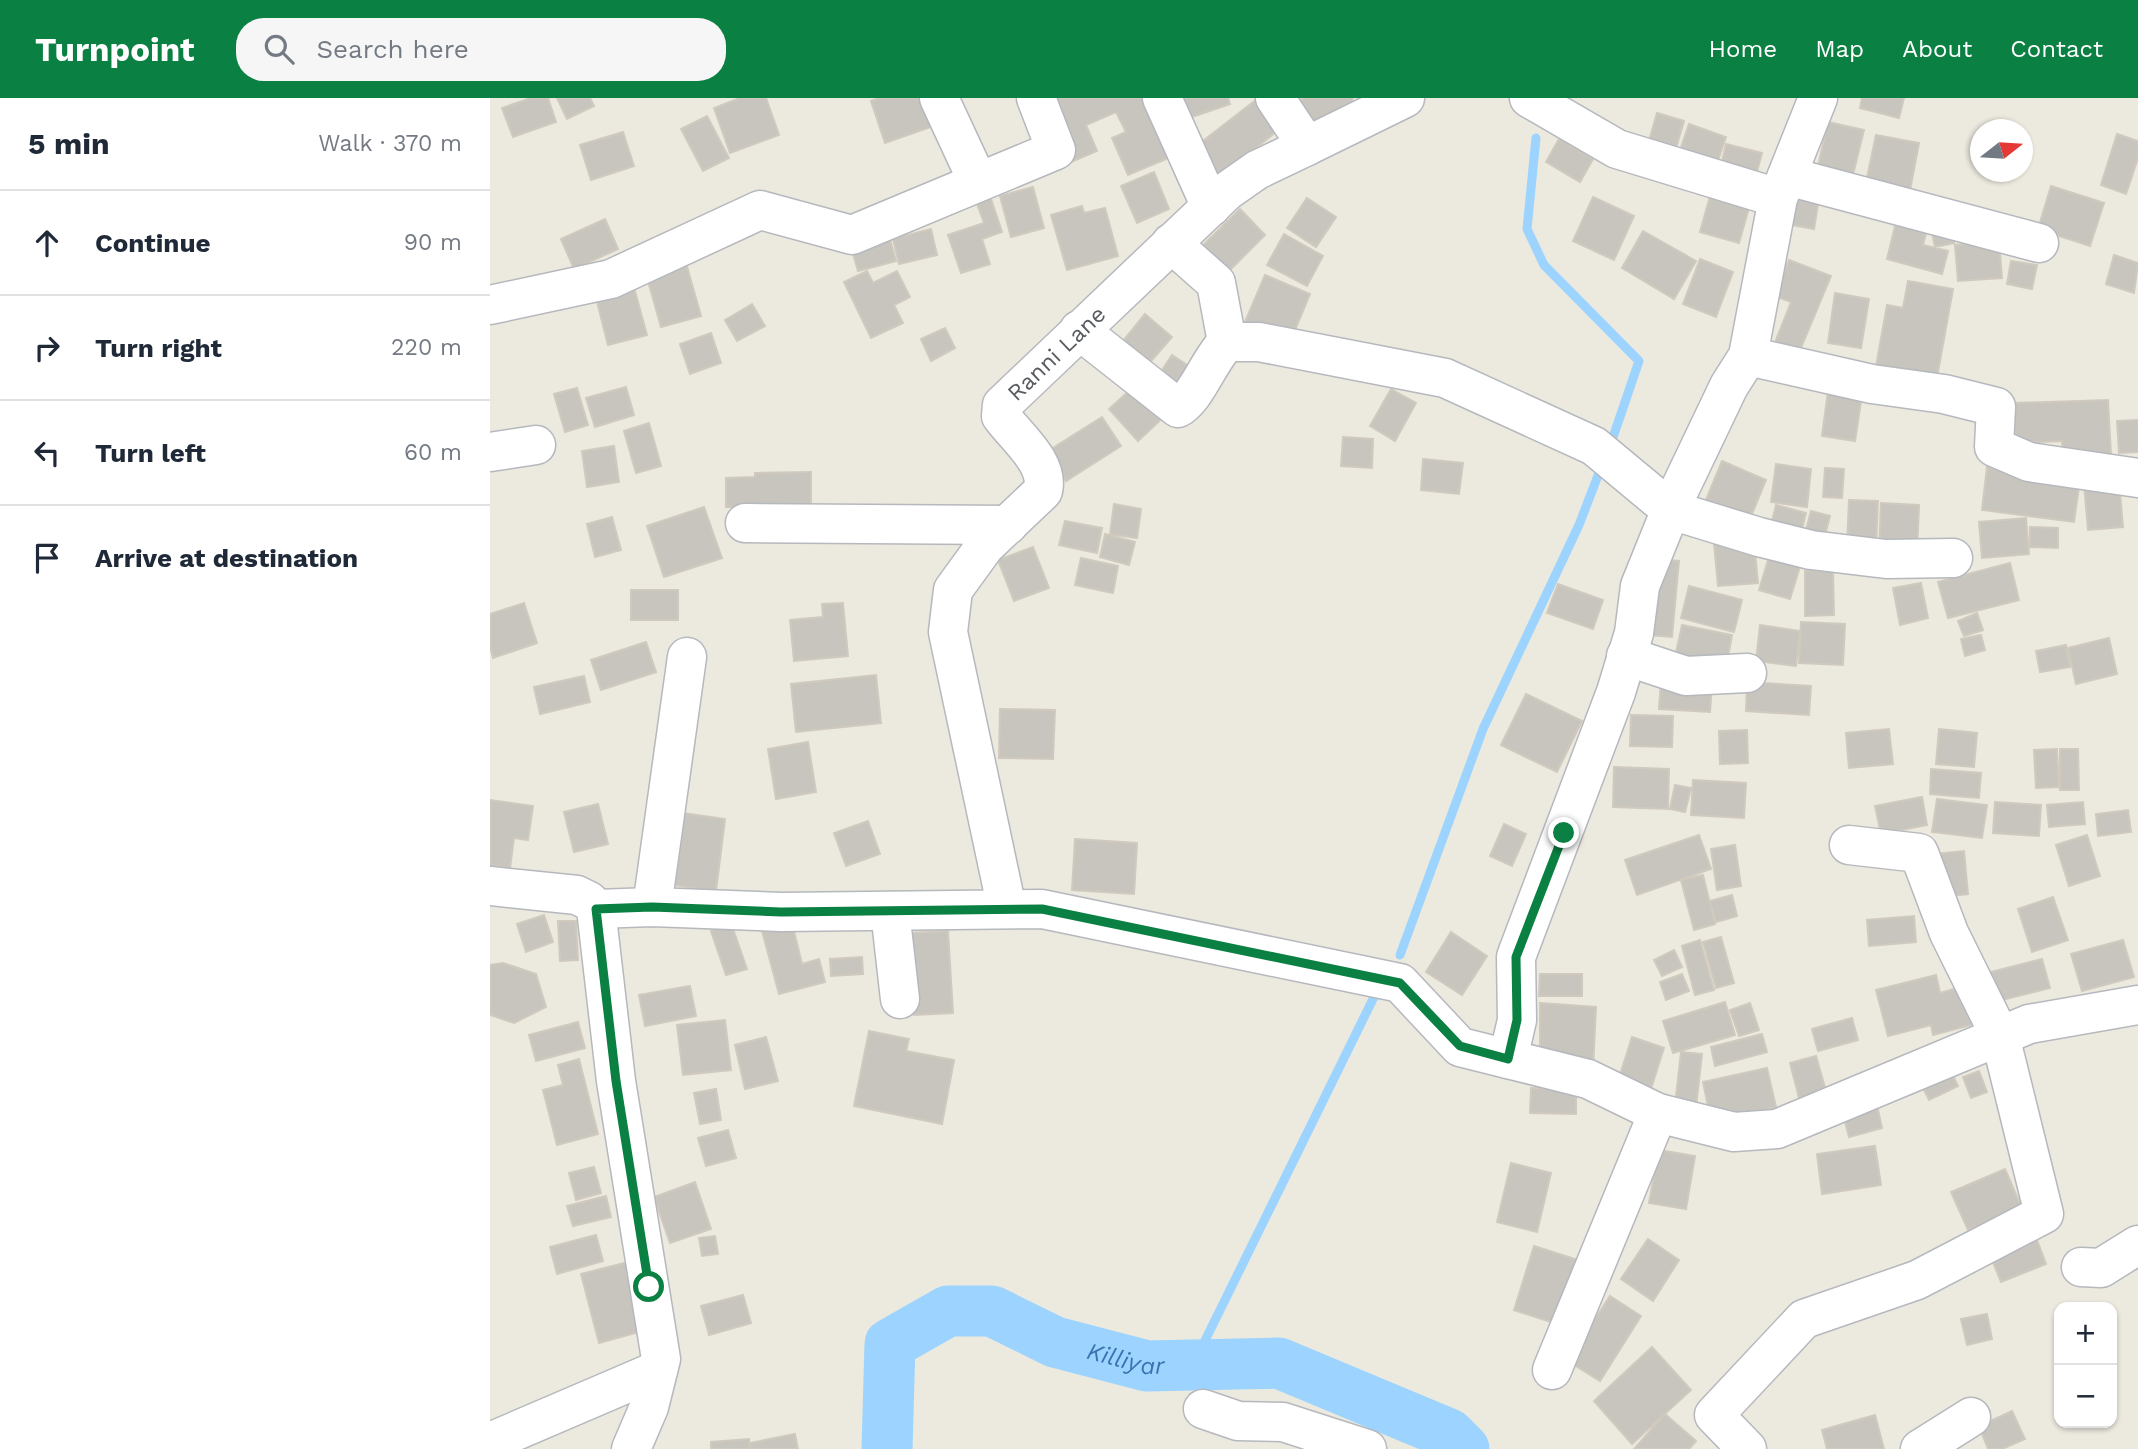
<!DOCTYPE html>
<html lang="en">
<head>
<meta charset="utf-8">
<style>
	body { margin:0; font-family:"Work Sans",sans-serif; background:#f6f6f7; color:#1f2937 }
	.controls { position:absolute; right:21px; bottom:21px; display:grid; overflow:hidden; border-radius:14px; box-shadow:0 2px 5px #0004 }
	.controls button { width:63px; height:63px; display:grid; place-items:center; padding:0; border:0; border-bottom:2px solid #e0e1e3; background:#fff; color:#1f2937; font:35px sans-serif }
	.compass { position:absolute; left:1480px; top:21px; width:63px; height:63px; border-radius:50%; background:#fff; box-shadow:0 2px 5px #0004; rotate:73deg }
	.stop { position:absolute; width:21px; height:21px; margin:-16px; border:5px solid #0b8043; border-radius:50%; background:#fff }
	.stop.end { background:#0b8043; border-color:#fff; box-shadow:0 2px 7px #0008 }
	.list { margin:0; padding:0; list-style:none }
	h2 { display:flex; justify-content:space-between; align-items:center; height:91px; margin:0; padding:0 28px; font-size:30px }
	h2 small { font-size:23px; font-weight:400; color:#747a83 }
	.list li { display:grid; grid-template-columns:46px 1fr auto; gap:21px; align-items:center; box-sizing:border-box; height:105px; padding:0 28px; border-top:2px solid #e0e1e3 }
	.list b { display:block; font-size:26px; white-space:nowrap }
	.list em { font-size:23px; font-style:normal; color:#747a83 }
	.icon { flex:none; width:38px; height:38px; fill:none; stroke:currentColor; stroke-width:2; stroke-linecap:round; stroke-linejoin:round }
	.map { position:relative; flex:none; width:1648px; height:1351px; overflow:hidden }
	header { display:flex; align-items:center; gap:42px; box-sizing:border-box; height:98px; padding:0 35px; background:#0b8043; color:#fff }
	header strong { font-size:33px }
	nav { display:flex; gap:38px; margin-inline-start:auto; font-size:24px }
	.search { width:490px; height:63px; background:#f6f6f7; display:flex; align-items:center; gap:18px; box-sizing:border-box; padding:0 24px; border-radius:28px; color:#747a83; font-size:26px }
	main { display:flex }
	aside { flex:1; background:#fff }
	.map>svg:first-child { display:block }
</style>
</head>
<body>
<header>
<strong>Turnpoint</strong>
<div class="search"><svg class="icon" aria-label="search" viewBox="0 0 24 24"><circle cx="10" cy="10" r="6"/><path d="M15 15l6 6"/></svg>Search here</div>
<nav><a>Home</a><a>Map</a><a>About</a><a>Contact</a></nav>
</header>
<main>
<aside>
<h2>5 min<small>Walk · 370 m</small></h2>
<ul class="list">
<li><svg class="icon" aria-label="ahead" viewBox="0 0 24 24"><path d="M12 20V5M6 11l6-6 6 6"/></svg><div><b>Continue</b></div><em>90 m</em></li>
<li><svg class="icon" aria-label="right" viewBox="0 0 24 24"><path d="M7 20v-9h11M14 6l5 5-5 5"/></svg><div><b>Turn right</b></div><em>220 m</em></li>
<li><svg class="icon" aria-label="left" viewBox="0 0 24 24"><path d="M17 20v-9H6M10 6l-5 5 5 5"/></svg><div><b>Turn left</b></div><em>60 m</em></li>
<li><svg class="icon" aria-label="arrive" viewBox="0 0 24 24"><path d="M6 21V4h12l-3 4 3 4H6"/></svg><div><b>Arrive at destination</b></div></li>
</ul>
</aside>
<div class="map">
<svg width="1648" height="1351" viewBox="0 0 1648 1351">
	<rect width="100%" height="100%" fill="#ece9df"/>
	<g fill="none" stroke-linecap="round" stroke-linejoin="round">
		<!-- stream -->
		<path stroke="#9cd4ff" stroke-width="9" d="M1046,40L1037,131L1054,167L1149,263L1120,348
			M910,857L993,631L1089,427L1112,367
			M703,1267L884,899"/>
		<!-- river -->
		<path stroke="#9cd4ff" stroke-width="51" id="s1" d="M397,1351L400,1246L458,1213H502L565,1244L657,1268L789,1265L959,1336L974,1351"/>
	</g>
	<!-- building -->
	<path fill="#c8c5bf" stroke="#d0cabe" stroke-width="2" d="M41,0H58L66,24L23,39L12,10Z
		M67,0H100L104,8L77,21Z
		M250,0H276L289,37L240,55L224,10Z
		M390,0H431L441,29L395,45L381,3Z
		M551,0H652L662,23L693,54L638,77L622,40L636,34L626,14L596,27L607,53L579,65Z
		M689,0H738L740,6L696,21Z
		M817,0H862L866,16L811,31L803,4Z
		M1372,0H1414L1409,20L1370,10Z
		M767,1L790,31L727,80L704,50Z
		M1167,15L1194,23L1184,57L1157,50Z
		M217,18L239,60L213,73L191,31Z
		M1338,24L1374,32L1361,85L1326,77Z
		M1199,26L1236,39L1225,71L1188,58Z
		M133,34L144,68L101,82L90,47Z
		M1627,36L1648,43V60L1636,96L1611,87Z
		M1386,37L1429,45L1418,103L1374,94Z
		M1069,41L1103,61L1090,84L1056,64Z
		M1236,46L1272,55L1265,81L1230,72Z
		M664,74L679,111L647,125L631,88Z
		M1561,88L1614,105L1600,148L1548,131Z
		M543,89L554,130L521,139L510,98Z
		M1302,90L1330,94L1324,131L1296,126Z
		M1222,91L1261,103L1249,145L1210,134Z
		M500,98L512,134L492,141L500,166L471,175L458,137L494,125L486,103Z
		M1103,99L1144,118L1124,162L1083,143Z
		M817,100L846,119L826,149L797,130Z
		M592,108L594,115L615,110L628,158L577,172L561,117Z
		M750,111L775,137L731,181L705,155Z
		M1408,116L1439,124L1433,147L1458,153L1452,176L1397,161Z
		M115,121L128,151L84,171L71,141Z
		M1459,122L1464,145L1445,149L1440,126Z
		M441,131L447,157L409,166L403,141Z
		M1153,133L1206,163L1184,201L1132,170Z
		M794,136L833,158L817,188L777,167Z
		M399,138L406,163L368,173L361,149Z
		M1509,143L1512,180L1468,183L1465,147Z
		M1624,157L1648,165L1644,195L1616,186Z
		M1210,161L1243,174L1226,219L1193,206Z
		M1299,162L1341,178L1308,257L1284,247L1301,204L1285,198Z
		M1521,163L1547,167L1542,191L1517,186Z
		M196,165L211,218L171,229L156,176Z
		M377,173L383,185L407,173L420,199L404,207L413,225L381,240L354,184Z
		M775,177L820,196L800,244L755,224Z
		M1418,183L1463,191L1446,285L1385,274L1397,207L1413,210Z
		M143,186L157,237L118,247L105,196Z
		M1345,195L1379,201L1371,250L1338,245Z
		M262,206L275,228L247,243L235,222Z
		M655,216L682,239L654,271L628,249Z
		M455,230L465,250L441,263L431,241Z
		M221,235L231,265L200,276L190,246Z
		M682,257L702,270L690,290L669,277Z
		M651,282L680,313L648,343L619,311Z
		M136,289L144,317L105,329L96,300Z
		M87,290L98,327L75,334L64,296Z
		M901,291L926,305L905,343L880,328Z
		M1338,293L1372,297L1365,343L1332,338Z
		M1618,302L1621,357L1573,359L1572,343L1526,345L1524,305Z
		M612,319L631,348L576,383L558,353Z
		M1648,322V354L1629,355L1627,323Z
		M159,325L171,368L146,375L134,333Z
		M853,339L883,341L882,370L851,368Z
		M124,348L129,384L97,389L92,353Z
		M933,361L973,365L969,396L931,392Z
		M1232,363L1276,382L1257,428L1213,409Z
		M1286,366L1321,371L1317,409L1281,404Z
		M1497,369L1531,373L1530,381L1589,389L1584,424L1492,412Z
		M1335,370L1354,371L1352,400L1333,399Z
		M321,374V409H236V380L265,379V375Z
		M1629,383L1633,429L1598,432L1594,386Z
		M1359,402L1388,403L1386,450L1357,448Z
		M1391,405L1429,407L1427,456L1389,454Z
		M624,406L651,411L647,440L620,436Z
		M1286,407L1316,415L1308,446L1278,439Z
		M214,409L232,460L174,479L157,428Z
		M1321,413L1340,418L1334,441L1315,436Z
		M122,419L131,452L105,459L97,426Z
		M1536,420L1539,456L1492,460L1489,424Z
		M575,423L612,430L607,455L569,447Z
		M1540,429L1568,430V450L1540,449Z
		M615,436L645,444L639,467L610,459Z
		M1264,443L1268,485L1228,488L1224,446Z
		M543,449L559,490L524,503L508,462Z
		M1281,452L1312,462L1300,501L1269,492Z
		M591,460L628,468L623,495L585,487Z
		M1166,461L1189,463L1182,539L1158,537Z
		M1520,465L1529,502L1458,520L1448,484Z
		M1315,473H1343L1344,517L1315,518Z
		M1431,485L1438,520L1410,527L1403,490Z
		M1068,486L1113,502L1103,531L1057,515Z
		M1199,488L1252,502L1244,534L1191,520Z
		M141,492H188V522H141Z
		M34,505L47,545L3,560L0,549V516Z
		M353,505L358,558L304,563L300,522L333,519L332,506Z
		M1487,515L1493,532L1474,538L1468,523Z
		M1311,524L1355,526L1353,567L1309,565Z
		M1192,527L1242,537L1235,575L1184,564Z
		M1270,527L1310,533L1306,568L1266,563Z
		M1491,537L1495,552L1475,558L1471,541Z
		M1619,540L1627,576L1586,586L1578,550Z
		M156,544L166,574L111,592L101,562Z
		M1576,547L1580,569L1550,574L1546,553Z
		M386,577L391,625L306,634L301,586Z
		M94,578L100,604L50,616L44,589Z
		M1171,582L1222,586L1220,614L1169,611Z
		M1257,584L1321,588L1319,617L1256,613Z
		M1036,596L1092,623L1067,674L1011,647Z
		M510,611L565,612L563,661L509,660Z
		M1141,617L1183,618L1182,649L1140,648Z
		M1399,631L1403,666L1359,670L1356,635Z
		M1449,631L1487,635L1484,669L1446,666Z
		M1257,632L1258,665L1230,666L1229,633Z
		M318,644L326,694L286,701L278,651Z
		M1567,651L1569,689L1546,690L1544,652Z
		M1570,651H1588L1589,692H1570Z
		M1124,669L1179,671L1178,711L1123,709Z
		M1441,671L1491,675L1489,700L1440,696Z
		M1203,682L1256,685L1254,720L1201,717Z
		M1185,687L1201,690L1195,714L1180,711Z
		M1432,699L1437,727L1391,736L1385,708Z
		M1447,701L1497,707L1492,740L1442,734Z
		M0,702L43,708L38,742L24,740L20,770L0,767Z
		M1505,704L1551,707L1549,738L1503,735Z
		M1593,704L1595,726L1559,729L1557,707Z
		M108,706L118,746L84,754L74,714Z
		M1638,712L1641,734L1608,738L1606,716Z
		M186,714L235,721L226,793L176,786Z
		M378,723L390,756L356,768L344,735Z
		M1014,726L1036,736L1022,768L1000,758Z
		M1209,737L1221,771L1147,797L1135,762Z
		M1597,737L1610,778L1579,788L1566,747Z
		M585,741L647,745L644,796L582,792Z
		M1245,747L1251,788L1227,792L1221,751Z
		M1474,753L1478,796L1451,799L1446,756Z
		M1213,777L1225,826L1204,832L1191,782Z
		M1242,797L1247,818L1226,824L1220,803Z
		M1563,799L1578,842L1542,854L1528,811Z
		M54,817L63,844L36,854L27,826Z
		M1424,818L1426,844L1379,848L1377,822Z
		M68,823H86L88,862L70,863Z
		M241,825L257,871L236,877L221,833Z
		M302,825L312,866L329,861L335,884L289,896L272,833Z
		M458,833L463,915L424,917L419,835Z
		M961,834L997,858L972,897L936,874Z
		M1231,839L1244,885L1226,890L1213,844Z
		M1210,842L1224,892L1205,897L1192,848Z
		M1633,842L1644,879L1592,893L1581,856Z
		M1184,852L1192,869L1172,878L1164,862Z
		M372,859L373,876L341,878L340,861Z
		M1552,861L1560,890L1508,903L1501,874Z
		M13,865L46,876L56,909L24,925L0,917V867Z
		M1050,876H1092V898H1049Z
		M1192,876L1199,893L1176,902L1170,884Z
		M1446,877L1450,895L1478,887L1488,925L1443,937L1441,927L1398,938L1386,892Z
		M200,888L206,918L155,928L149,897Z
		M1235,904L1245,937L1183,955L1173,923Z
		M1050,905L1106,909L1103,971L1050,960Z
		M1260,905L1269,932L1249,938L1240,912Z
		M1362,920L1368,942L1328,953L1322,931Z
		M235,922L241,972L193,977L187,927Z
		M88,924L95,950L46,963L39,937Z
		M379,933L419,941L416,953L464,962L452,1026L364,1008Z
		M1272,936L1277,954L1225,968L1221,949Z
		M276,939L288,983L255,991L245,947Z
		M1142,939L1174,950L1159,997L1127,986Z
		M1191,954L1212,956L1205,1018L1184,1016Z
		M1326,958L1336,993L1309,1000L1300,965Z
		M89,961L108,1036L67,1047L53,992L73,987L68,967Z
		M1459,969L1468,988L1439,1002L1430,984Z
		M1277,970L1286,1009L1221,1023L1213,984Z
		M1489,973L1497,994L1481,1000L1473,979Z
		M1041,990L1086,991V1016L1040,1015Z
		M226,991L231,1022L210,1026L204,995Z
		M1386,1003L1392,1030L1359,1039L1352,1011Z
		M238,1032L246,1060L216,1068L208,1040Z
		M1385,1048L1391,1087L1332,1096L1327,1056Z
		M1169,1052L1205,1058L1196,1111L1159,1105Z
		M1021,1065L1061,1075L1047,1134L1007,1124Z
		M104,1069L111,1095L86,1102L79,1075Z
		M1515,1071L1531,1108L1478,1132L1461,1094Z
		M205,1084L221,1131L180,1145L164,1099Z
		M116,1098L121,1119L83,1128L77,1108Z
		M106,1137L113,1163L67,1176L60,1149Z
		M225,1138L228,1156L212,1158L209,1140Z
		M1158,1141L1189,1162L1163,1203L1131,1181Z
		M1547,1142L1556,1166L1511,1184L1501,1159Z
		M1044,1148L1094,1164L1073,1228L1024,1212Z
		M138,1164L156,1232L109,1245L91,1176Z
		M253,1197L261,1225L219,1237L211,1208Z
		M1120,1198L1151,1218L1110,1283L1078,1263Z
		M1497,1216L1502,1241L1477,1247L1471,1221Z
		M1162,1249L1201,1292L1142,1346L1104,1303Z
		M1522,1313L1535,1341L1512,1351H1498L1489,1328Z
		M1175,1316L1206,1343L1199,1351H1144Z
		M1385,1317L1394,1351H1337L1332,1332Z
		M305,1336L308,1351H261L260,1345Z
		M259,1341L260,1351H221V1344Z"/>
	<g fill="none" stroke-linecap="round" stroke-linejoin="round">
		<defs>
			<g id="minor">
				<path d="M449,0L488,84"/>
				<path d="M672,0L721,109"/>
				<path d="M1039,0L1127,51L1288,100"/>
				<path d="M817,48L915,0"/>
				<path d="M1297,78L1549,145"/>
				<path d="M681,145L726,185L737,244"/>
				<path d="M0,207L121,181L270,112L362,137L566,52L546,0"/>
				<path d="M589,232L688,310C706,301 720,260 737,244H769L955,280L1104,348L1181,412L1269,439L1321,452L1396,461L1463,460"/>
				<path d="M1258,258L1382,286L1454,296L1506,309L1504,349L1539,364L1648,380"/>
				<path d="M0,354L46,347"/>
				<path d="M255,425L518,427"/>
				<path d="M1136,558L1196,578L1257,575"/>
				<path d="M0,788L87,797L99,803L106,811L126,983L171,1261L159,1309L141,1351"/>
				<path d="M162,809L197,559"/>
				<path d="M106,811L162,809L291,814L552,811L910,885L970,949L1018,961L1027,922L1026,859L1126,594L1144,535L1150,488L1186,399L1239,288L1258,258L1288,100L1328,0"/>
				<path id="s2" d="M517,811L458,534L463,492L495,448L553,393C560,365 526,339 511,318L512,307L737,93L767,72L817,48L785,0"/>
				<path d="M400,813L410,901"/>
				<path d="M1018,961L1098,981L1168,1015L1244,1034L1287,1031L1539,926L1648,907"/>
				<path d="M1591,1169L1611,1170L1648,1147"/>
				<path d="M1062,1272L1168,1015"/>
				<path d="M713,1311L748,1323L793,1324L877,1351"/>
				<path d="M0,1344L168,1272"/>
				<path d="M1257,1351L1224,1317L1314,1221L1427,1182L1554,1116L1510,938L1459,835L1429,755L1359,747"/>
				<path d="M1430,1351L1481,1319"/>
			</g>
		</defs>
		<!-- minor casing -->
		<use href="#minor" stroke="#b5b8bd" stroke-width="41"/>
		<!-- minor -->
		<use href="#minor" stroke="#fff" stroke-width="38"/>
	</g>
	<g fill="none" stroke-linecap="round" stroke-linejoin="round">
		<!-- route -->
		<path stroke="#0b8043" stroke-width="9" d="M159,1189L126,983L106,811L162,809L291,814L552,811L910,885L970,948L1018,961L1027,922L1026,859L1074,735"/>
	</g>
	<g text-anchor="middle" stroke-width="7" stroke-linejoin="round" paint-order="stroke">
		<!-- street labels -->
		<g font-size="23" fill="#585c61" stroke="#fff">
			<text dy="8" stroke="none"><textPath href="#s2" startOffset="635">Ranni Lane</textPath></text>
		</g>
		<!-- water labels -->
		<g font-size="24" font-style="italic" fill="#3a74b0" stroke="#fff">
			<text dy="8" stroke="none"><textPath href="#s1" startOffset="359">Killiyar</textPath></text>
		</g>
	</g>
</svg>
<div class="controls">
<button>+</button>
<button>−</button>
</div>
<svg class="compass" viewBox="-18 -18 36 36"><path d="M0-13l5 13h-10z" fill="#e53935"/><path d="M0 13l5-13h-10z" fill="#747a83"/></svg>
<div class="stop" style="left:159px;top:1189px"></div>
<div class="stop end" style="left:1074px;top:735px"></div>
</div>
</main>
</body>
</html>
